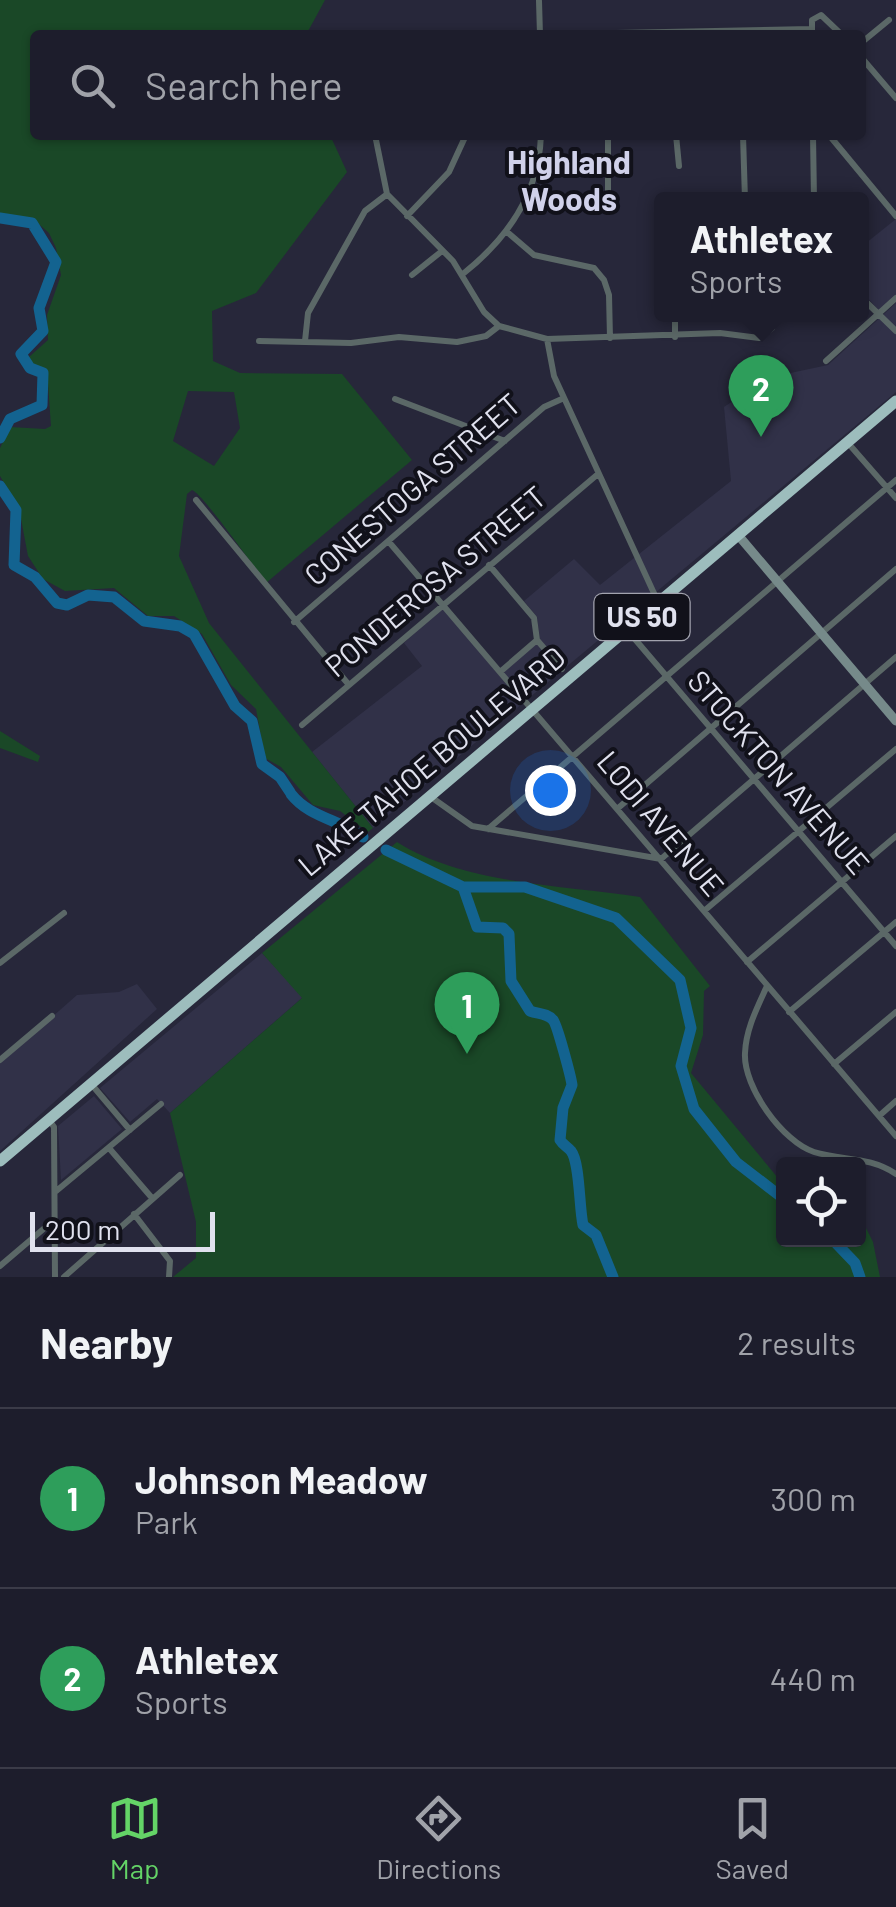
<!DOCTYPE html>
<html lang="en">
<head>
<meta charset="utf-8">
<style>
	body { margin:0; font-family:Barlow,sans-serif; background:#252634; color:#f1f3f6 }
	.controls { position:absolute; right:30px; bottom:30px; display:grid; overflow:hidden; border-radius:10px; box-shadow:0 2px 8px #0004 }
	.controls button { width:90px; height:90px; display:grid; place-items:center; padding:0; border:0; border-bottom:2px solid #3b3b48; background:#1d1d2c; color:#f1f3f6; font:50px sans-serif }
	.scale { position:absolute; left:30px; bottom:25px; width:185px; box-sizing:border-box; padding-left:10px; border:5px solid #e0e1ee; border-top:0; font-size:28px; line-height:35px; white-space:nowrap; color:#e0e1ee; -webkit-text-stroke:8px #11111a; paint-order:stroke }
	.you { position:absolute; left:550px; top:790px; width:35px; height:35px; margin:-25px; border:8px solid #fff; border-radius:50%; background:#1a73e8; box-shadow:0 0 0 15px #1a73e833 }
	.badge { display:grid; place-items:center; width:65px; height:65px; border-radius:50%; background:#64d467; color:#fff; font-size:32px; font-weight:700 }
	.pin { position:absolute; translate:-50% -82px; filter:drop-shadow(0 2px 5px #0008) }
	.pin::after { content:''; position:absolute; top:52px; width:35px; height:30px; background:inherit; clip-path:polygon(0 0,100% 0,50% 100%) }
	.popup { position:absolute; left:654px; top:192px; width:215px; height:130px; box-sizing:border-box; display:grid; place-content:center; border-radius:10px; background:#1d1d2c; filter:drop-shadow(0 2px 8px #0005); font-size:32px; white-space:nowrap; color:#a0a2a9 }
	.popup b { font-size:38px; color:#f1f3f6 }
	.popup::after { content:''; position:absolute; left:50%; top:100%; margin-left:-20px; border:20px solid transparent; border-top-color:#1d1d2c }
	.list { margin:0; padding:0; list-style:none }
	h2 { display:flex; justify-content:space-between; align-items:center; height:130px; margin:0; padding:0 40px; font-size:42px }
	h2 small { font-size:32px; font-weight:400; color:#a0a2a9 }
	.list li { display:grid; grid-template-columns:65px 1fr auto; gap:30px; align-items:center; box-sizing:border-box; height:180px; padding:0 40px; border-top:2px solid #3b3b48 }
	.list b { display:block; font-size:38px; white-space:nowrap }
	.list p { margin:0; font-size:32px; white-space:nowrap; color:#a0a2a9 }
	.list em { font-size:32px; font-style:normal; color:#a0a2a9 }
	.icon { flex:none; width:55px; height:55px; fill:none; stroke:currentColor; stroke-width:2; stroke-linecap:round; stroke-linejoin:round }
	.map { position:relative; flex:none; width:896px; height:1277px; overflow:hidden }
	.search { position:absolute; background:#1d1d2c; box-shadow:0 2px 8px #0004; left:30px; right:30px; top:30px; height:110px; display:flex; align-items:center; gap:25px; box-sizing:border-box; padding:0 35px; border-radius:10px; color:#a0a2a9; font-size:38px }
	.sheet { height:490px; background:#1d1d2c }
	nav { display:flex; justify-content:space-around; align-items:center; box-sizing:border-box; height:140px; border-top:2px solid #3b3b48; background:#1d1d2c; font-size:28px; color:#a0a2a9 }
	nav a { display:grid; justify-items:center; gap:5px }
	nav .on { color:#64d467 }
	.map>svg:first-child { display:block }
</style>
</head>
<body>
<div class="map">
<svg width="896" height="1277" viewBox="0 0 896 1277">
	<rect width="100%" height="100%" fill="#27273a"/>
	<!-- built -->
	<path fill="#313148" d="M896,219V296L879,311L861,290V247Z
		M896,303V392L373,828L312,752L422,666L404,643L442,607L499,675L540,640L537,617L524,601L574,559L600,585L731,481L724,407L767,378L828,365Z
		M262,953L303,997L170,1113L157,1099L130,1122L100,1088Z
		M137,984L157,1009L0,1151V1063L77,995L119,992Z
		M94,1096L122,1129L61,1180L58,1126Z"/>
	<!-- green -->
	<path fill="#1a4827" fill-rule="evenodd" d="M0,0H325L306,35H35V135H330L347,172L256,293L212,311L213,361L240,373L342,374L412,460L266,583C254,567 202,493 192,490L187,494L179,556L209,623L373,828L368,832L340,811L313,805L281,767L265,758L256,709L231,685L202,634L174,616H148L114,588L65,591L43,579L28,556L19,508L0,476V448L10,427L45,429L51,426L47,370L32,364L29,357L48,340L47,315L61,275L56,248L49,233L33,219L0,213ZM188,391L234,392L240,428L214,466L173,441Z
		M0,731L40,756L38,762L0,748Z
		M397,842C463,884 563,885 640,897L710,986L704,991L703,1035L691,1073L783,1184L784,1240H858L859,1214L873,1242L880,1277H173L196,1258V1222L170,1113L302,998L262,953Z"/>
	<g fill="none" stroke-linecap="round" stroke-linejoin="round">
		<!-- river -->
		<path stroke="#136390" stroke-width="11" d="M0,218L32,223L56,262L39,308L43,331L21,354L30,368L43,373L42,405L10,419L0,438
			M0,486L16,510L14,565L35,577L57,603L67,605L88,595L114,597L144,621L180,626L194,634L235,706L252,721L262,764L280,777L290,792
			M291,794C310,818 339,819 363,837
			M386,850L463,887H525L616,918L680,980L691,1028L681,1066L694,1109L736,1162L784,1199
			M463,887L477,927L503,928L509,934L511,981L530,1011C538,1014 547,1013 553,1020C557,1024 571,1077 572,1085L563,1108L560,1140C563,1145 568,1147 571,1151C580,1162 579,1207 583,1225L596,1235L613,1277
			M833,1240L855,1263L860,1277"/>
		<!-- street -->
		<path stroke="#5b6867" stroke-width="6" d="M539,1L540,35
			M517,35L812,29
			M812,35V20L821,15L842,35
			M861,43L889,20
			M861,57L896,98
			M375,135L387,194L453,261L484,312L499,326L547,339L720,333L759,338L772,328
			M608,135V204
			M676,135L679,166
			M743,135L745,200
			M813,135L814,200
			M829,135L896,216
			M407,216L449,172L466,135
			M506,231L534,255L594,268L604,280L609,295L610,338
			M464,273C508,238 539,193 541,135
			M412,275L442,251
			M861,297L896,331
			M675,314V337
			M547,339L554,376L658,602
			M259,341L351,343L399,337L457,342L486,336L499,326
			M305,341L308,313L365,211L386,195
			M826,361L896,298
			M395,399L505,441
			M848,443L896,498
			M196,500L349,685
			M389,542L896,1136
			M489,565L534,618L537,640
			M294,622L544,407L564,398
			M628,631L896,946
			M500,672L537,640L562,669
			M302,725L598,474
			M431,797L472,826L661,859L896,657
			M617,809L896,569
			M488,829L896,480
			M704,911L896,749
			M747,962L896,836
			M0,963L64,913
			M767,986C757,1008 746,1029 745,1053C743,1087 783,1142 814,1152C844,1161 869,1156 896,1174
			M789,1012L896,922
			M0,1060L52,1016
			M834,1064L896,1012
			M92,1085L130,1130
			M879,1116L896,1101
			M49,1120L54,1127L55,1277
			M109,1148L152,1198
			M55,1192L161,1104
			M134,1214L170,1261L169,1277
			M0,1266L54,1220
			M64,1277L180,1175"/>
		<!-- secondary -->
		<path stroke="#768a8a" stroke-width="9" d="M738,535L896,721"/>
		<!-- highway -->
		<path stroke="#9dbdbd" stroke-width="11" d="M0,1161L896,401"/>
	</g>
	<g text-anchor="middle" stroke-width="8" stroke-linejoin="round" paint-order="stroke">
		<!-- shield labels -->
		<rect fill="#11111a" stroke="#a2a3ae" stroke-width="2.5" x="594.5" y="594" width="95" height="46" rx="8"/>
		<g font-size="28" font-weight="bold" fill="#e0e1ee">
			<text x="642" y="627">US 50</text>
		</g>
		<!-- street labels -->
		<g font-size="30" fill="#e0e1ee" stroke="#11111a">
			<text transform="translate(413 490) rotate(-41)" y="10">CONESTOGA STREET</text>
			<text transform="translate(436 582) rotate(-40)" y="10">PONDEROSA STREET</text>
			<text transform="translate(432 762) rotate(-40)" y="10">LAKE TAHOE BOULEVARD</text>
			<text transform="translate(778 773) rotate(49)" y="10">STOCKTON AVENUE</text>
			<text transform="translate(660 824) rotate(50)" y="10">LODI AVENUE</text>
		</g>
		<!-- neighbourhood labels -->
		<g font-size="32" font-weight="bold" fill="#d0d1ea" stroke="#11111a">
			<text x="569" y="174">Highland<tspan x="569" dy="37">Woods</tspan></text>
		</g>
	</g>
</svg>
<div class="controls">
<button><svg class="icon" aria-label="locate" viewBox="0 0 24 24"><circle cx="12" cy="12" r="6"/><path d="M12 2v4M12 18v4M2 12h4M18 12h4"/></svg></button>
</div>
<div class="scale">200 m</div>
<div class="you"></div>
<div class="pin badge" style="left:467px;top:1054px;background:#2e9e5b">1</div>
<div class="pin badge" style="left:761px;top:437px;background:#2e9e5b">2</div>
<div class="popup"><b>Athletex</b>Sports</div>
<div class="search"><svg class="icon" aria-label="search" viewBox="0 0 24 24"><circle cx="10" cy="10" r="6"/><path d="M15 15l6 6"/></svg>Search here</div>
</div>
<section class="sheet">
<h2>Nearby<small>2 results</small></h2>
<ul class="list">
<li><span class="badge" style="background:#2e9e5b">1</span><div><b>Johnson Meadow</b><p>Park</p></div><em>300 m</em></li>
<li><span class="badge" style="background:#2e9e5b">2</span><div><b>Athletex</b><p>Sports</p></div><em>440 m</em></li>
</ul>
</section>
<nav>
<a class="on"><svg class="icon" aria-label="map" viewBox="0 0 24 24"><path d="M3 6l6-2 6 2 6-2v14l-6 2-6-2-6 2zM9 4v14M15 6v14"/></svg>Map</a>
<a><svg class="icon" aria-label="directions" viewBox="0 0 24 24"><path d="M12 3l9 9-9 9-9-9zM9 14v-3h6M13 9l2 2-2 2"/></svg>Directions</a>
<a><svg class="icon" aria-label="saved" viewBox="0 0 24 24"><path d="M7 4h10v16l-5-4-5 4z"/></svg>Saved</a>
</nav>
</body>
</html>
